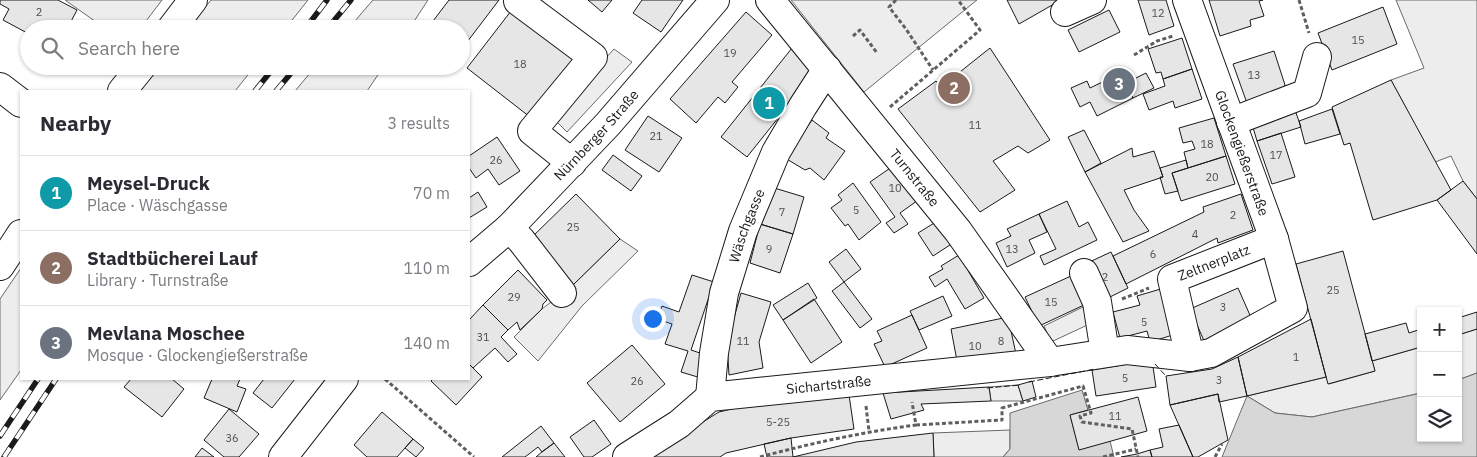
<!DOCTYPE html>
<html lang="en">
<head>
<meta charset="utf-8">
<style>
	body { margin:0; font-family:"IBM Plex Sans",sans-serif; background:#f2f2f3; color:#2b2b33 }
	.controls { position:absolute; right:15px; bottom:15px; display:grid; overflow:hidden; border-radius:0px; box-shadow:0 1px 4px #0004 }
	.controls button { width:45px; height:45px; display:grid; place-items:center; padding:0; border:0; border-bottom:1px solid #e1e1e2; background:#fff; color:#2b2b33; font:25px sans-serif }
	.you { position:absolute; left:652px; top:318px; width:18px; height:18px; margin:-12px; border:4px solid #fff; border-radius:50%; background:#1a73e8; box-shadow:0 0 0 8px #1a73e833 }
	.badge { display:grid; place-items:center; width:32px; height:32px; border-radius:50%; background:#0b8043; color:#fff; font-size:16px; font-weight:700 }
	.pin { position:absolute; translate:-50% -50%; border:2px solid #fff; box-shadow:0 1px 5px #0006 }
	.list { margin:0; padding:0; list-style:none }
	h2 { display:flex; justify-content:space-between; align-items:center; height:65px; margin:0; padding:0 20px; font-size:21px }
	h2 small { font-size:16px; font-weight:400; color:#7c7c81 }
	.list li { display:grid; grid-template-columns:32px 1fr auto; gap:15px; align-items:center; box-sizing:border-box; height:75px; padding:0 20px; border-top:1px solid #e1e1e2 }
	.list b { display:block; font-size:19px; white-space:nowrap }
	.list p { margin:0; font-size:16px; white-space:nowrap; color:#7c7c81 }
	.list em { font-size:16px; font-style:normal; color:#7c7c81 }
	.icon { flex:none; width:28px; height:28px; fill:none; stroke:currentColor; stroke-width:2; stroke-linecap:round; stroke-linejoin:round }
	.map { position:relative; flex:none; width:1477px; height:457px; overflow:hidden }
	.search { position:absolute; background:#fff; box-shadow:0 1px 4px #0004; left:20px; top:20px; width:450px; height:55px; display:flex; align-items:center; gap:12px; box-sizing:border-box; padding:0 18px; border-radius:28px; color:#7c7c81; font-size:19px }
	.panel { position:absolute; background:#fff; box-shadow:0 1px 4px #0004; left:20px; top:90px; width:450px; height:290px; border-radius:0px }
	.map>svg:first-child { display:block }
</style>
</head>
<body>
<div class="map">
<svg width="1477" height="457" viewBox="0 0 1477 457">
	<rect width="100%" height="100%" fill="#fff"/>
	<!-- built -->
	<path fill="#ededed" stroke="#6a6a6a" d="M65,0H162L140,29H106Z
		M211,0H308L285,29H188Z
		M373,0H428L409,29H348Z
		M791,0H977L864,92Z
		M1396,0H1477V199L1463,181L1451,156L1435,162L1391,80L1424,68Z
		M614,49L632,62L567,132L552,117Z
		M158,66H255L235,91H138Z
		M316,66H384L367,91H295Z
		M620,239L638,251L582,306L538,361L514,337L542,309L573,285Z
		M21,268V370L0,400V299Z
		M1089,304L1096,321L1051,342L1044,326Z
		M1477,329V373L1458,380V335Z
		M1421,347V393L1312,417L1275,413L1247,396L1326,377L1329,384L1375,371L1372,361Z
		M1018,385L1023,401H991L989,387Z
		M1010,430V449L1003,457H934L933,433Z"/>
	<!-- water -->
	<path fill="#d7d7d7" stroke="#6a6a6a" d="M1477,373V457H1222L1247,396L1275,413L1312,417L1421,393V438H1458V380Z
		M1082,390L1088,410L1070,415L1079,449L1110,441L1114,457H1003L1010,449V413Z"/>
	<!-- building -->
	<path fill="#e6e6e6" stroke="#1a1a1a" d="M0,0H58L77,10L67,29H29V34L3,20L9,9L0,4Z
		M449,0H499L461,50V29H427Z
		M588,0H612L602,12Z
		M642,0H683L661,32L633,13Z
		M1007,0H1061L1019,24Z
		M1138,0H1166L1174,26L1149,35Z
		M1209,0H1263L1259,1L1264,16L1250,20L1251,26L1220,36Z
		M1383,7L1397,44L1332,70L1318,33Z
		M1109,10L1120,32L1079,52L1068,30Z
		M511,11L574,60L530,117L467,68Z
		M746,12L772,35L732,82L738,87L725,103L718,97L696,123L670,99Z
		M1182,38L1192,69L1163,79L1161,72L1156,73L1148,49Z
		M792,48L818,68L747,157L721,137Z
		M990,48L1050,140L1028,153L1018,146L993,161L1015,190L980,212L898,109L936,81L941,87Z
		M1274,51L1285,85L1279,96L1248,106L1233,64Z
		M1192,69L1202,99L1175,108L1173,101L1149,110L1143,94L1165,86L1163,79Z
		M1121,73L1133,98L1097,116L1090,102L1080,107L1071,88L1087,81L1090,88Z
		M1146,73L1154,88L1133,98L1126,83Z
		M1391,80L1451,190L1437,200L1373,220L1350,143L1344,145L1332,107Z
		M1332,109L1340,134L1305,144L1299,121Z
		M1295,110L1301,127L1257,141L1252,124Z
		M648,116L682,138L659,172L625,150Z
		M1214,118L1226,156L1188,168L1184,152L1195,149L1192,141L1183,143L1179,128Z
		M812,120L829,133L826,138L845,151L824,180L810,168L805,170L785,158Z
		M1084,130L1101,163L1085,172L1068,137Z
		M1281,133L1295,177L1272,184L1257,141Z
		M497,137L520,171L499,185L488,169L476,178L469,168V156Z
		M1132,148L1133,157L1154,151L1163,177L1124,190L1134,210L1149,231L1123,242L1085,172Z
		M613,155L642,176L631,191L602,170Z
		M1226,156L1235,184L1181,201L1172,173Z
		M1186,160L1188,168L1172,173L1178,191L1165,194L1160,177H1163L1160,168Z
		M896,164L921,198L900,213L908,224L894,233L886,223L895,217L870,182Z
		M1463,181L1477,199V254L1437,200Z
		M853,183L881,222L859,240L848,224L845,226L831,208L842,200L838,195Z
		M771,187L804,197L793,234L760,224Z
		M478,192L487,207L469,218V198Z
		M576,194L620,239L573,285L529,240Z
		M1241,194L1253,230L1218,243L1217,238L1126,284L1113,256L1204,212L1203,207Z
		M1067,201L1079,227L1088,222L1097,240L1044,265L1040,256L1056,249L1039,214Z
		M1039,214L1047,232L1029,240L1035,253L1007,267L996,243L1011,236L1007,229Z
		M939,220L953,243L933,256L918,233Z
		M760,224L793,234L780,273L750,263Z
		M846,249L861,269L844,282L829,262Z
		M1343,251L1375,371L1328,384L1296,264Z
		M1111,252L1128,288L1102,301L1085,264Z
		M959,255L984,298L965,309L947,279L935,287L929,277L943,269L941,266Z
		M518,270L547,300L543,304L542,309L520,330L517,322L508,330L483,305Z
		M692,275L714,282L691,350L709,356L701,378L681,372L688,351L665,344L672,324L657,319L662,306L679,312Z
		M1071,276L1084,305L1039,326L1025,297Z
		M844,282L872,319L860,328L832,291Z
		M808,283L817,298L783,320L773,305Z
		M1164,288L1176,334L1150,342L1147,331L1120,338L1113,312L1140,305L1137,296Z
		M1238,288L1253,322L1205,343L1190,309Z
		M741,293L771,302L759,342L763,368L729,375L727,343Z
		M943,296L952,316L919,330L910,311Z
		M814,299L842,342L811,363L783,320Z
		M483,305L508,330L501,337L517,354L508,362L495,348L473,368L469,364V320Z
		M1477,312V329L1458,335V318Z
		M912,315L927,348L885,367L874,344L882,341L877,331Z
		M1008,317L1016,354L958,366L951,329Z
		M1311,319L1326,377L1247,396L1238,357Z
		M1406,323L1409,333L1421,329V347L1372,361L1365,334Z
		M632,345L665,384L620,422L587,383Z
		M1238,357L1247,396L1219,402L1218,394L1170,405L1166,376L1212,369Z
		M1152,360L1156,387L1096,396L1092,370Z
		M469,364L482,377L456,405L431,381L433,379H469Z
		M131,379H172L184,389L162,417L124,387Z
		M212,379H240L237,386L246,389L237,412L204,398Z
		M264,379H295L272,408L253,393Z
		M1032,381L1036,397L1023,401L1018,385Z
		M989,387L991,401L921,404L924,410L891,419L883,393Z
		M1218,394L1228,440L1198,457H1193L1170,405Z
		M849,395L854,429L791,438L726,453L720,457H646L719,412L756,403Z
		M1138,397L1147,431L1079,450L1070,415Z
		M229,409L259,434L239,457H224L204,440Z
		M382,412L413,439L397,457H367L354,445Z
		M594,420L611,444L592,457H584L570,437Z
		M1179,425L1193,457H1152L1150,450L1163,447L1159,429Z
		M541,426L554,443L542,452L538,447L525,457H502Z
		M933,433L934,457H793L856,442Z
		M791,438L793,457H767L764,444Z
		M413,439L424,448L416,457L405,448Z
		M554,443L565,457H536L543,451Z
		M202,448L214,457H195Z
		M1150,450L1152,457H1121L1137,454Z"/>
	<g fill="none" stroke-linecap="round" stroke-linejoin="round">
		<defs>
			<g id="minor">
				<path id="s1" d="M770,0L958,231L1050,362"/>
				<path d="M518,1L593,57L532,131L572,163"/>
				<path d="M1065,12L1092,0"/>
				<path d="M171,29L193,0"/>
				<path d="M0,87L21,103"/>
				<path d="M122,91L142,66"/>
				<path d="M1231,122L1307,93L1317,57"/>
				<path d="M509,228L521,240L562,293"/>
				<path id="s2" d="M469,262L509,228L608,124L715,0"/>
				<path d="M0,266L21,234"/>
				<path d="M1084,273L1097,302L1105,353"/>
				<path id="s3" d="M1190,357L1172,279L1274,239"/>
				<path id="s4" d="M710,397L714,353L724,293L743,231L776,152L803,106L827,69"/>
				<path d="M283,457L344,379"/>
				<path id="s5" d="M627,457L679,424L710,397L1050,362L1127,350L1190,357L1211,353L1293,308L1274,239L1187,0"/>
			</g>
		</defs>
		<!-- minor casing -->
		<use href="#minor" stroke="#1a1a1a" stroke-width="30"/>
		<!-- path -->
		<path stroke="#5f5f5f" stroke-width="3" stroke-dasharray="4 2.5" stroke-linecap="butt" d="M896,0L889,7L906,29L933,70
			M1299,0L1309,33
			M853,36L860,30L877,53
			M1134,55L1157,41L1173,36
			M890,107L980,30L958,0
			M1122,299L1149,288
			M385,379L474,457
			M866,406L869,431
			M916,425L1002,420V408L1083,386L1091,413L1080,416L1082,422L1132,429L1138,457
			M760,457C812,443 863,432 916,425L912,402
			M1103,457L1136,449
			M1215,457L1222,444"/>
		<!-- minor -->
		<use href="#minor" stroke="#fff" stroke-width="28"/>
		<defs>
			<path id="rail" d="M305,29L327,0
				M327,29L351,0
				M255,91L275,66
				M276,91L297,66
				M0,436L38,379
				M4,457L56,379"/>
		</defs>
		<!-- rail casing -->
		<use href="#rail" stroke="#1a1a1a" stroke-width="5.5"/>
		<!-- rail -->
		<use href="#rail" stroke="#fff" stroke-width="4" stroke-dasharray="11" stroke-linecap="butt"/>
		<!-- fence -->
		<path stroke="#1a1a1a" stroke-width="1" stroke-dasharray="6 2.5" stroke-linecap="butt" d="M1155,364L1166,376
			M1029,382L1095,369
			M987,388L1020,385"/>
	</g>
	<g text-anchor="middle" stroke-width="4" stroke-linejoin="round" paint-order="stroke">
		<!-- number labels -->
		<g font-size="11" fill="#4d4d4d">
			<text x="39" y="16">2</text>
			<text x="1158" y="17">12</text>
			<text x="1358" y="44">15</text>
			<text x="730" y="57">19</text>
			<text x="520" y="68">18</text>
			<text x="1254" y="79">13</text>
			<text x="975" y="129">11</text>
			<text x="656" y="140">21</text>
			<text x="1207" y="148">18</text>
			<text x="1276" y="159">17</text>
			<text x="496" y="164">26</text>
			<text x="1212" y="181">20</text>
			<text x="895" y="192">10</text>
			<text x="856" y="214">5</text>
			<text x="782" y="216">7</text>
			<text x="1233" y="219">2</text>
			<text x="573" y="231">25</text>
			<text x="1195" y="238">4</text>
			<text x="769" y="253">9</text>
			<text x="1012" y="253">13</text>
			<text x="1153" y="258">6</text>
			<text x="1105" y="281">2</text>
			<text x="1333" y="294">25</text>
			<text x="514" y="301">29</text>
			<text x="1051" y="306">15</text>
			<text x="1223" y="311">3</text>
			<text x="1144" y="326">5</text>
			<text x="483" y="341">31</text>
			<text x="743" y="345">11</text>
			<text x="1001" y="345">8</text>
			<text x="975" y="350">10</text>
			<text x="1296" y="361">1</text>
			<text x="1125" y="382">5</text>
			<text x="1219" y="384">3</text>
			<text x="637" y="385">26</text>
			<text x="1115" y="420">11</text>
			<text x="778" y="426">5-25</text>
			<text x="232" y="442">36</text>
		</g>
		<!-- street labels -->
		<g font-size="14" fill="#1a1a1a" stroke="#fff">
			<text dy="5" stroke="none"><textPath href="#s2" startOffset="180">Nürnberger Straße</textPath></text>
			<text transform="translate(1242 153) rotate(70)" y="5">Glockengießerstraße</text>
			<text dy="5" stroke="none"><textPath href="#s1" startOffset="229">Turnstraße</textPath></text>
			<text dy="5" stroke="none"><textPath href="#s4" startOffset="176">Wäschgasse</textPath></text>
			<text dy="5" stroke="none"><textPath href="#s3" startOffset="125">Zeltnerplatz</textPath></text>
			<text dy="5" stroke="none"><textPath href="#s5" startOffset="222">Sichartstraße</textPath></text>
		</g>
	</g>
</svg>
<div class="controls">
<button>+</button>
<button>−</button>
<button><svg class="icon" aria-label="layers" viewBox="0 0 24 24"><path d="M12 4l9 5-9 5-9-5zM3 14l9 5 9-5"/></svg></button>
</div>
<div class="you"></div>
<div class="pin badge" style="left:769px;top:103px;background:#0f9aa8">1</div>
<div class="pin badge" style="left:954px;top:88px;background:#8d6e63">2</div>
<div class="pin badge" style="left:1119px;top:84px;background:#6b7280">3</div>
<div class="search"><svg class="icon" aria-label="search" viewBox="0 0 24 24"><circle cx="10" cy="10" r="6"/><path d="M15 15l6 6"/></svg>Search here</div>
<section class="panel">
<h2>Nearby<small>3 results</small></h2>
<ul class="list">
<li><span class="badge" style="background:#0f9aa8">1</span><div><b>Meysel-Druck</b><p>Place · Wäschgasse</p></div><em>70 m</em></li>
<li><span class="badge" style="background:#8d6e63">2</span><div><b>Stadtbücherei Lauf</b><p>Library · Turnstraße</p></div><em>110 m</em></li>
<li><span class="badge" style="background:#6b7280">3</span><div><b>Mevlana Moschee</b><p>Mosque · Glockengießerstraße</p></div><em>140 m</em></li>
</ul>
</section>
</div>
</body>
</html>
